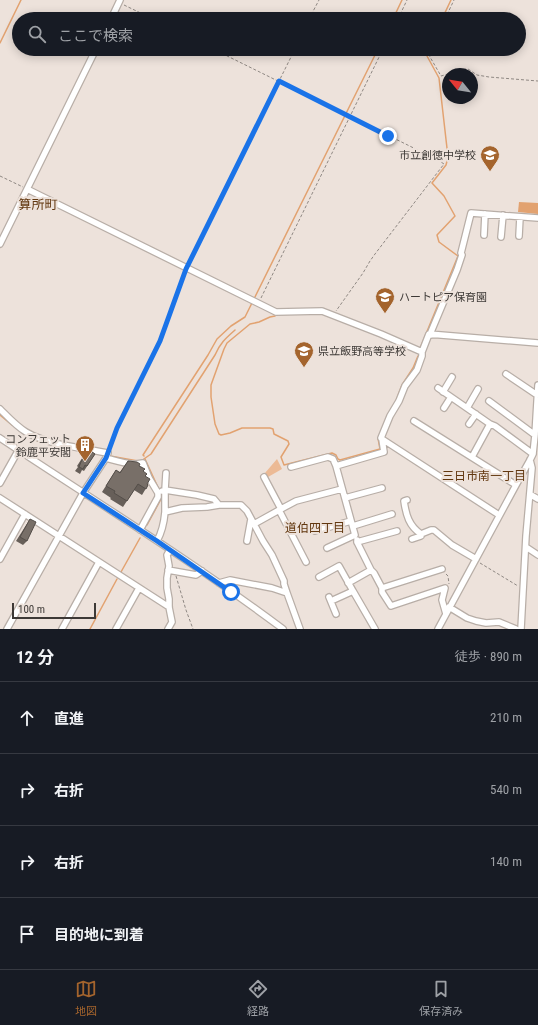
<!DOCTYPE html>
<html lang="ja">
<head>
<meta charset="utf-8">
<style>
	body { margin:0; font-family:"Roboto Condensed","Noto Sans JP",sans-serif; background:#242831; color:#f1f3f6 }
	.compass { position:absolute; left:442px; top:68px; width:36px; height:36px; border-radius:50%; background:#171b24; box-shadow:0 2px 10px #0003; rotate:300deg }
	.scale { position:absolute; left:12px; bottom:10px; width:84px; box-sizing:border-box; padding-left:4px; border:2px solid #3d3936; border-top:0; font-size:11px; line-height:14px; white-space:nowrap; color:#3d3936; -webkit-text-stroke:3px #ede2db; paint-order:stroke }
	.stop { position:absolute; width:12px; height:12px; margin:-9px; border:3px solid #1a73e8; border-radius:50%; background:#fff }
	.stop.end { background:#1a73e8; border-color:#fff; box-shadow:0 1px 4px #0008 }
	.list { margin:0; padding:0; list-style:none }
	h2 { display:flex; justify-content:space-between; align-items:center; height:52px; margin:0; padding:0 16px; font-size:17px }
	h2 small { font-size:13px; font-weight:400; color:#9ea1a6 }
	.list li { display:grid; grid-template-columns:26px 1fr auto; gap:12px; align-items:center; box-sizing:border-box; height:72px; padding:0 16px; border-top:1px solid #363941 }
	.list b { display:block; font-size:15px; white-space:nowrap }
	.list em { font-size:13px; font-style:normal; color:#9ea1a6 }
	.icon { flex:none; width:22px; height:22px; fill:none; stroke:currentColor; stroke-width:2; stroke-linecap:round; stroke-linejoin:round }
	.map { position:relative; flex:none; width:538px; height:629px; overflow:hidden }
	.search { position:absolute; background:#171b24; box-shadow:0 2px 10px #0003; left:12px; right:12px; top:12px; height:44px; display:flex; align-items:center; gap:10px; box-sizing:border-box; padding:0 14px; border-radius:22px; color:#9ea1a6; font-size:15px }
	.sheet { height:340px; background:#171b24 }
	nav { display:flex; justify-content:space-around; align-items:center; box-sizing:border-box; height:56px; border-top:1px solid #363941; background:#171b24; font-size:11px; color:#9ea1a6 }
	nav a { display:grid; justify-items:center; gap:2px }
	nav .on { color:#a4642d }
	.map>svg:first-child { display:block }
</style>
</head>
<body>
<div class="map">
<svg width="538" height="629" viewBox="0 0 538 629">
	<rect width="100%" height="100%" fill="#ede2db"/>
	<!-- green -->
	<path fill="#ecba95" d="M277,459L282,469L268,477L265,473Z"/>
	<!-- water -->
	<path fill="#e2a270" d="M519,202L538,203V214L518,212Z"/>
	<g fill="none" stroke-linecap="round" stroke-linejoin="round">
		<!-- stream -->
		<path stroke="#e2a270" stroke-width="1.5" d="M393,19L402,0
			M442,19L451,0
			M0,43L21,0
			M275,316L270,317L259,322L250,324L227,343L224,349L211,385V397L215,424L219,434L221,435L230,433L242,428H270L273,429L274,434L288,441L289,444L281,457L284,465L332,453L336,455L338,459L340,460L380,449L378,438
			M421,346L458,256L439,242L437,235L455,216L444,196L432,183L446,165L448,157L439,78L427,56V49
			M396,401L402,385L413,368L418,356
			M0,415L12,425
			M36,440L42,443L49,444
			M96,454L106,455
			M110,456L138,461
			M144,456L143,455L208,355L217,339L231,326L245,317L378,49
			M145,459L161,494V499L147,525
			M141,461L151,454L215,355C220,343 226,338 235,330
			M121,572L140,538
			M90,629L117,579"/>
		<defs>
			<path id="minor" d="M111,19L120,0
				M27,189L276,312L322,311L381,334L422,352
				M484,235L485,214
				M519,236L520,217
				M501,237L503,215
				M0,244L96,49
				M431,335V332L457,270L462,255L461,253L471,213L538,218
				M506,374L537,395
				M438,388L490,424L495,426L533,454
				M443,392L452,377
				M489,401L535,435
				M444,408L451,397
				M467,408L478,389
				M0,409C8,417 16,426 26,432C48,445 83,448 108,453L106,458L83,493L7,629
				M414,421L516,485
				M469,424L476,414
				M0,438C95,501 192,561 283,629
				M472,457L490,424
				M106,458C118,461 131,466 143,463L149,478L158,493V497L140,530
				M291,467L328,457L333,459L336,466L384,452L382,439
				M264,477L281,509L296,501L342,489
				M0,483L18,451
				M162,491L165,490L166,473
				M531,495L538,499
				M0,498L169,607
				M345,498L382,488
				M407,500L404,501C406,515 409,526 421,534L431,530H434L452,545L476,559
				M281,509L254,524L263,541L272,555L284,581V584L287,593
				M279,510L306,562
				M165,512V490L197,495L214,499L219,505
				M499,515L382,439L381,438L390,416L399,401L405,386L417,370L422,356V352L429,334L538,343
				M353,526L392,514
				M315,531L351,521
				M412,539L421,536V534
				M357,540V542L397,531
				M157,541C162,532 164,523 165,512L182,508L207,507L219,505H241L247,511L254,524
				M247,541L251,519
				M357,542L371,570L374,573L382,588L442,569
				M526,547L538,555
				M327,548L355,535L336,466
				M0,559L25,514
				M168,570L196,575L202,571
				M319,577L339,566L353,591
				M219,583L230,580L272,588L287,593L300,629
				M348,583L371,570
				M382,588V592L391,606L445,588L442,600L446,614
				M329,597L336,614
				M331,601L353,591L375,629
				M449,607L467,618L476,621L486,623L499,622L516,629
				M62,629L99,562
				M116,629L139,588
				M168,629L172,622L169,607V599L167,588V578L169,566L167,555L170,550
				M438,629L516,485L530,460L533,454L535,435L538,385
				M521,629L526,536L532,468L530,460"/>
		</defs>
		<!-- minor casing -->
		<use href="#minor" stroke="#b8aea7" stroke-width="8"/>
		<!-- path -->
		<path stroke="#8f8883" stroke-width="1" stroke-dasharray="3 2" stroke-linecap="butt" d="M124,5L153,19
			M309,19L319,0
			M398,19L407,0
			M445,19L454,0
			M213,49L438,160L444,164L375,254L370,261L363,273L336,311
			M430,49L429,54L430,57L441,76L448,74
			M449,74L462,69H468L477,75L489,77L538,81
			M0,176L23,187
			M189,262L295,49
			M261,298L383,49
			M109,447L117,428L160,341L184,274
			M480,563L518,586
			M446,574L448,576L449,584
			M176,576L186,610L193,629"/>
		<!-- minor -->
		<use href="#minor" stroke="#fff" stroke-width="5.5"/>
	</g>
	<!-- wall -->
	<path fill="#675f59" d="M88,449L95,454L84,471L82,470L80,474L75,471L78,467L77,466Z
		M128,461L139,466L145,476L147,484L148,485L142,495L134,490L123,507L110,499L111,498L102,492L116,470L120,472Z
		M30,519L27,541L23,545L16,541Z"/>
	<!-- building -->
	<path fill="#786f68" stroke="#544e49" d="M88,449L95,454L87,466L85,465L83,469L79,467L81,462Z
		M128,461L137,462L140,464L139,466L145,469L143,471L147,474L145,476L150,479L147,484L148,485L146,489L138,484L127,501L114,493L115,491L106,486L116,470L120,473Z
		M30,519L36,522L27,541L20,537Z"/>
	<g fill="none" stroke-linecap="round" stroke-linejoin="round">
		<!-- route -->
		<path stroke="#1a73e8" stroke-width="5" d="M231,592L157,541L83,493L106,458L117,428L160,341L186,269L279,81L388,136"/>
	</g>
	<!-- icons -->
	<defs>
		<symbol id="school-pin" viewBox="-11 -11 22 30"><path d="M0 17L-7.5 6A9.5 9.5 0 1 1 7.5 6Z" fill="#a4642d" stroke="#ede2db"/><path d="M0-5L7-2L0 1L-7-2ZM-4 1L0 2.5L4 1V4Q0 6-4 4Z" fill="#fff"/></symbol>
		<symbol id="building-pin" viewBox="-11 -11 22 30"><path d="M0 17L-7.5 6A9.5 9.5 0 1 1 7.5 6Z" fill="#a4642d" stroke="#ede2db"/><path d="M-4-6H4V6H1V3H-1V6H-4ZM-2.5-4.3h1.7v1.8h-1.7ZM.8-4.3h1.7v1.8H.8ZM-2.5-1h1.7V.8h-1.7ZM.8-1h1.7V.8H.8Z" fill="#fff"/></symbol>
	</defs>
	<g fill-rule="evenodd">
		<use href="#school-pin" x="479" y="144" width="22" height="30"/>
		<use href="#school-pin" x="374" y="286" width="22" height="30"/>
		<use href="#school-pin" x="293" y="340" width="22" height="30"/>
		<use href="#building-pin" x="74" y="434" width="22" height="30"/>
	</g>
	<g text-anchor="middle" stroke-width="4" stroke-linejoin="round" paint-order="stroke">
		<!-- poi labels -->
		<g font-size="11" fill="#3d3936" stroke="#ede2db" text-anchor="end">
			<text x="476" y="159">市立創徳中学校</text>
			<text x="399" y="301" text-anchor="start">ハートピア保育園</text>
			<text x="318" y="355" text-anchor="start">県立飯野高等学校</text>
			<text x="71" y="443">コンフェット<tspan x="71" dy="13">鈴鹿平安閣</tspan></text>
		</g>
		<!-- neighbourhood labels -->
		<g font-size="12" fill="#62370f" stroke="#ede2db">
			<text x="484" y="480">三日市南一丁目</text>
			<text x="315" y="532">道伯四丁目</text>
		</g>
		<!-- quarter labels -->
		<g font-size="13" fill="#62370f" stroke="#ede2db">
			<text x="38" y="209">算所町</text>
		</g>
	</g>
</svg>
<svg class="compass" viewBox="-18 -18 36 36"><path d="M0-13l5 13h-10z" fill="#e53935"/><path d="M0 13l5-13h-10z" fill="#9ea1a6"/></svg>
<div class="scale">100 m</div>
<div class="stop" style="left:231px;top:592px"></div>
<div class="stop end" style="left:388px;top:136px"></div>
<div class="search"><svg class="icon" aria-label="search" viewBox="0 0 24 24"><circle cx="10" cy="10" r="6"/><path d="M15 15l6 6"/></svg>ここで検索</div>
</div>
<section class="sheet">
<h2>12 分<small>徒歩 · 890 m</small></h2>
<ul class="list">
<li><svg class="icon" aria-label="ahead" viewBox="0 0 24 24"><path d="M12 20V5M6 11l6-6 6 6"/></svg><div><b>直進</b></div><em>210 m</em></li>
<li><svg class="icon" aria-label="right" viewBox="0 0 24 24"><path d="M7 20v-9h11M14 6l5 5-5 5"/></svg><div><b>右折</b></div><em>540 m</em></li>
<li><svg class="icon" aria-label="right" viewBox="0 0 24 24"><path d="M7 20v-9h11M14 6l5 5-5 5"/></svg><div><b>右折</b></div><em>140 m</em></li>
<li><svg class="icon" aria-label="arrive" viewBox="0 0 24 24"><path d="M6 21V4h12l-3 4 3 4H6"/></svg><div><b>目的地に到着</b></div></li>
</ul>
</section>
<nav>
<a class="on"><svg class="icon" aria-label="map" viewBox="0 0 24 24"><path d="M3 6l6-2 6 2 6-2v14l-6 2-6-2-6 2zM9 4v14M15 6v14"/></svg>地図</a>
<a><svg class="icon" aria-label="directions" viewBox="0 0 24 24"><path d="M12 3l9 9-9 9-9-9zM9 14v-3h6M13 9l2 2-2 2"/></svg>経路</a>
<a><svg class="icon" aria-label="saved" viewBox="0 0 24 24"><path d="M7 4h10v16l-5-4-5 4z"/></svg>保存済み</a>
</nav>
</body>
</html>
